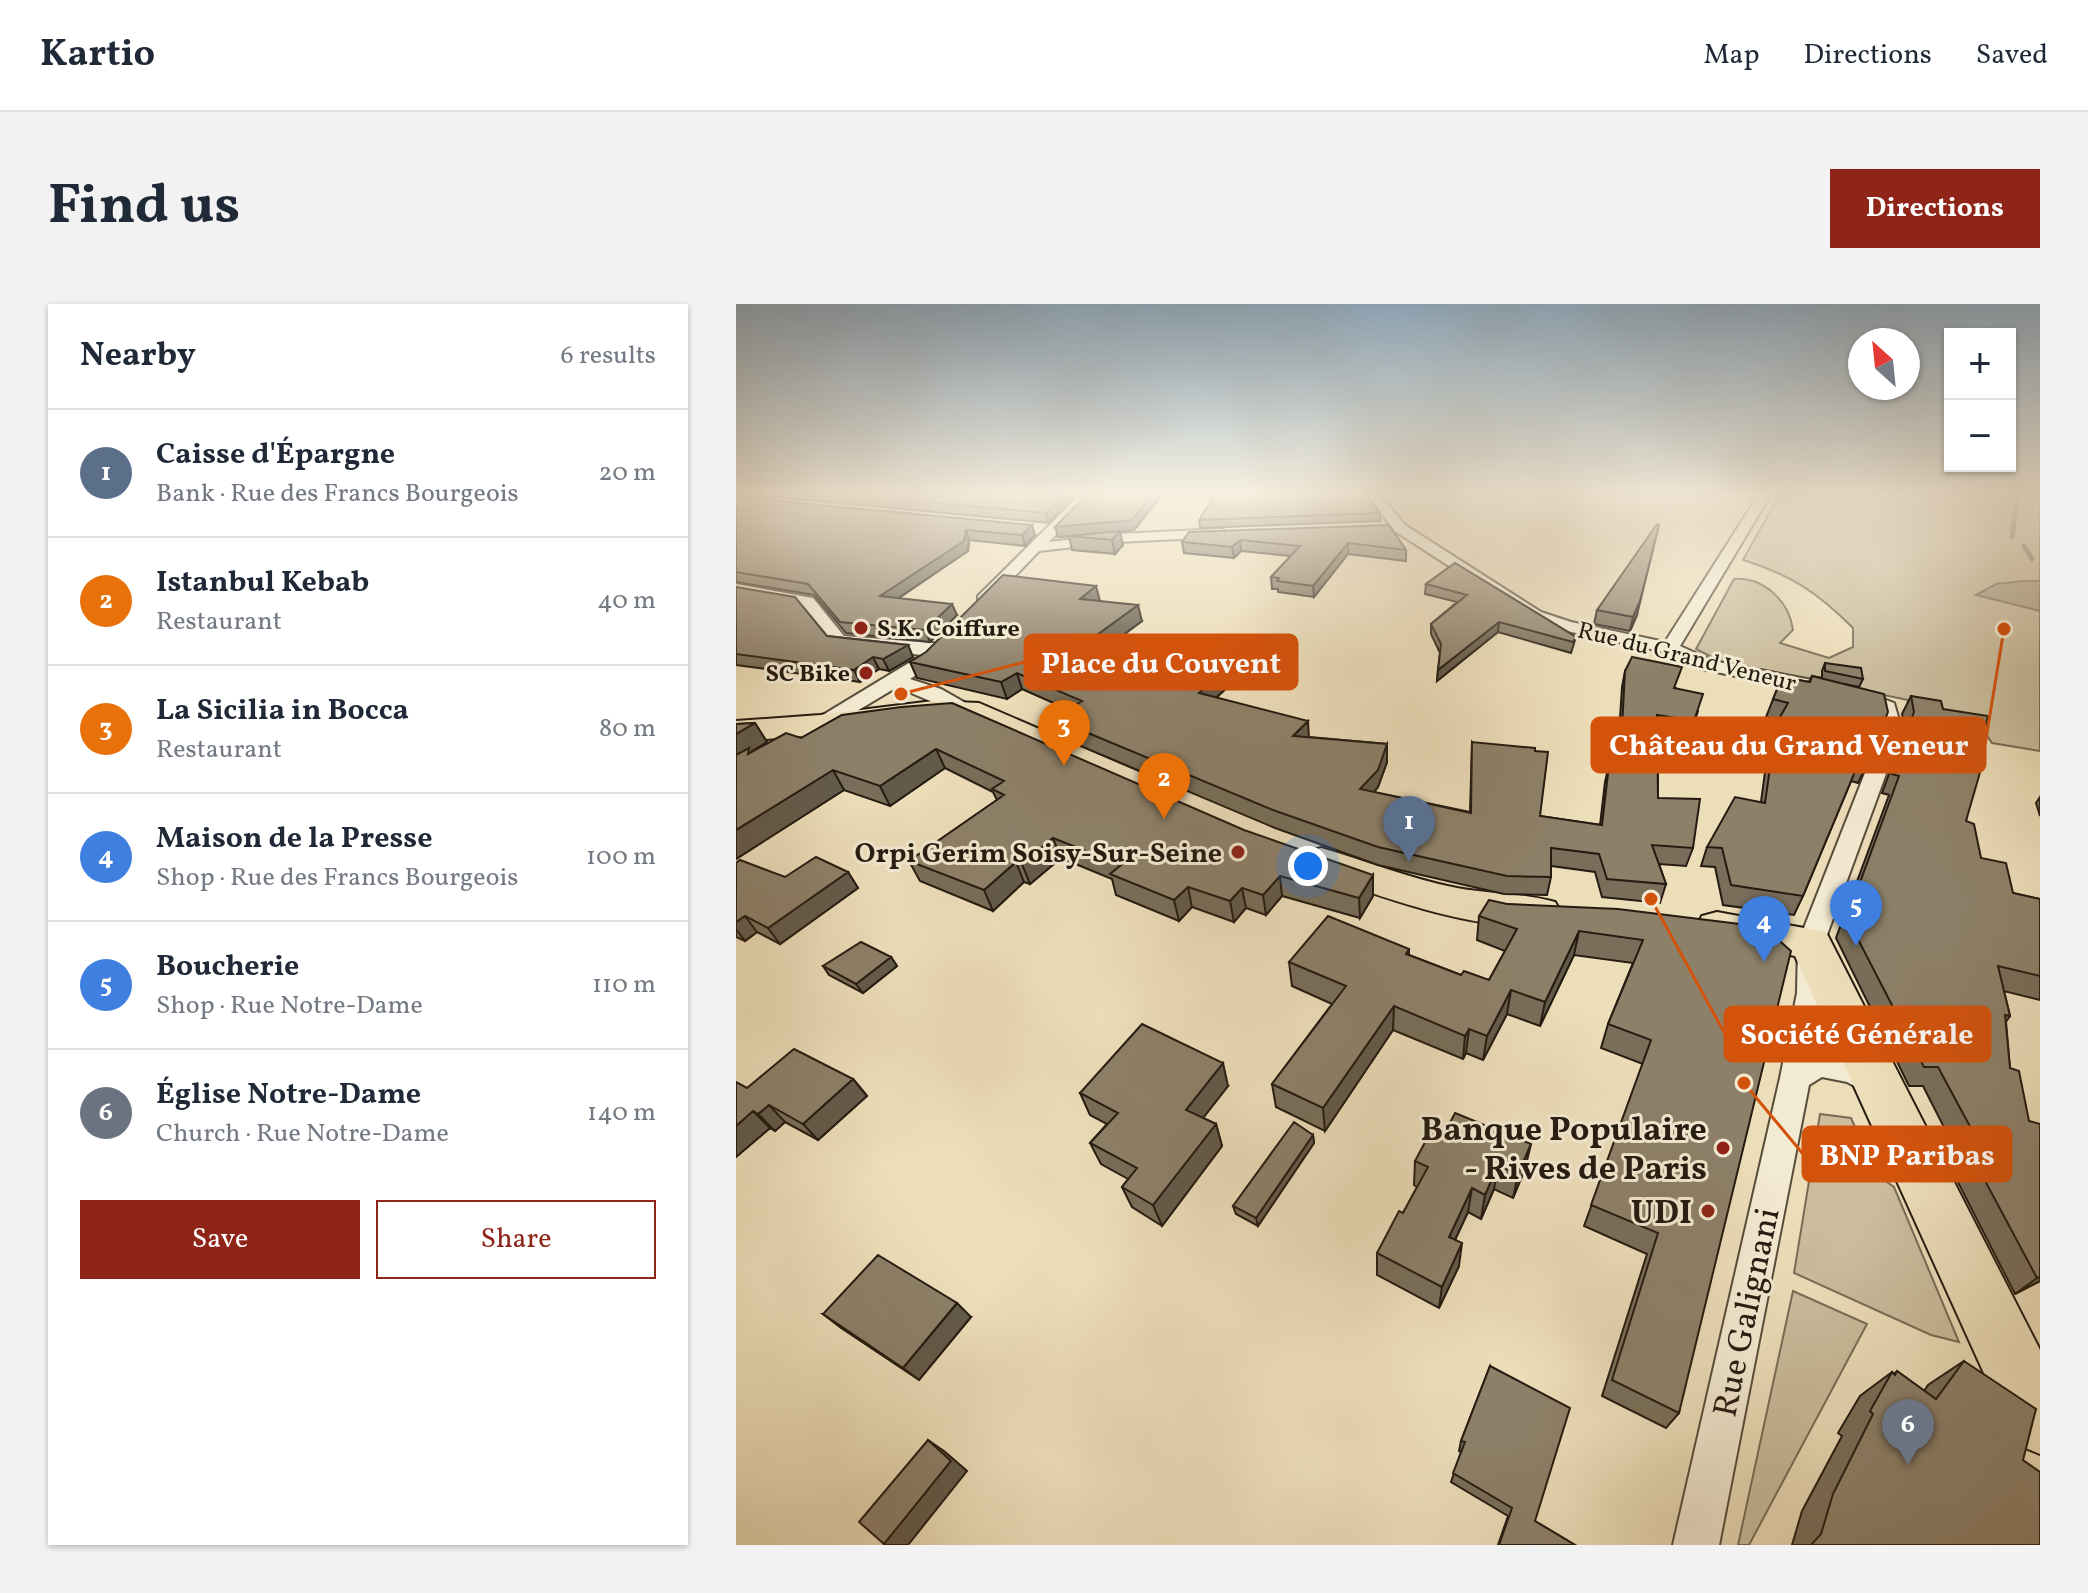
<!DOCTYPE html>
<html lang="en">
<head>
<meta charset="utf-8">
<style>
	body { margin:0; font-family:Vollkorn,serif; background:#f2f2f3; color:#1f2937 }
	.controls { position:absolute; right:24px; top:24px; display:grid; overflow:hidden; border-radius:0px; box-shadow:0 2px 6px #0004 }
	.controls button { width:72px; height:72px; display:grid; place-items:center; padding:0; border:0; border-bottom:2px solid #e0e1e3; background:#fff; color:#1f2937; font:40px sans-serif }
	.compass { position:absolute; left:1112px; top:24px; width:72px; height:72px; border-radius:50%; background:#fff; box-shadow:0 2px 6px #0004; rotate:333deg }
	.you { position:absolute; left:572px; top:562px; width:28px; height:28px; margin:-20px; border:6px solid #fff; border-radius:50%; background:#1a73e8; box-shadow:0 0 0 12px #1a73e833 }
	.badge { display:grid; place-items:center; width:52px; height:52px; border-radius:50%; background:#8f2418; color:#fff; font-size:26px; font-weight:700 }
	.pin { position:absolute; translate:-50% -66px; filter:drop-shadow(0 2px 4px #0008) }
	.pin::after { content:''; position:absolute; top:42px; width:28px; height:24px; background:inherit; clip-path:polygon(0 0,100% 0,50% 100%) }
	.list { margin:0; padding:0; list-style:none }
	h2 { display:flex; justify-content:space-between; align-items:center; height:104px; margin:0; padding:0 32px; font-size:34px }
	h2 small { font-size:26px; font-weight:400; color:#747a83 }
	.list li { display:grid; grid-template-columns:52px 1fr auto; gap:24px; align-items:center; box-sizing:border-box; height:128px; padding:0 32px; border-top:2px solid #e0e1e3 }
	.list b { display:block; font-size:30px; white-space:nowrap }
	.list p { margin:0; font-size:26px; white-space:nowrap; color:#747a83 }
	.list em { font-size:26px; font-style:normal; color:#747a83 }
	.actions { display:flex; gap:16px; padding:24px 32px }
	.actions a { flex:1; padding:18px 0; border:2px solid #8f2418; border-radius:0px; text-align:center; font-size:28px; color:#8f2418 }
	.actions .main { background:#8f2418; color:#fff }
	.map { position:relative; flex:none; width:1304px; height:1241px; overflow:hidden; border-radius:0px }
	header { display:flex; align-items:center; gap:48px; box-sizing:border-box; height:112px; padding:0 40px; background:#fff; border-bottom:2px solid #e0e1e3 }
	header strong { font-size:38px }
	nav { display:flex; gap:44px; margin-inline-start:auto; font-size:28px }
	.intro { display:flex; align-items:center; justify-content:space-between; box-sizing:border-box; height:192px; padding:0 48px }
	h1 { margin:0; font-size:56px }
	.button { padding:20px 36px; border-radius:0px; background:#8f2418; color:#fff; font-size:28px; font-weight:700 }
	main { display:flex; gap:48px; padding:0 48px }
	aside { flex:1; background:#fff; border-radius:0px; box-shadow:0 2px 6px #0004 }
	.map>svg:first-child { display:block }
</style>
</head>
<body>
<header>
<strong>Kartio</strong>
<nav><a>Map</a><a>Directions</a><a>Saved</a></nav>
</header>
<div class="intro"><h1>Find us</h1><a class="button">Directions</a></div>
<main>
<aside>
<h2>Nearby<small>6 results</small></h2>
<ul class="list">
<li><span class="badge" style="background:#5c6f8a">1</span><div><b>Caisse d'Épargne</b><p>Bank · Rue des Francs Bourgeois</p></div><em>20 m</em></li>
<li><span class="badge" style="background:#e8710a">2</span><div><b>Istanbul Kebab</b><p>Restaurant</p></div><em>40 m</em></li>
<li><span class="badge" style="background:#e8710a">3</span><div><b>La Sicilia in Bocca</b><p>Restaurant</p></div><em>80 m</em></li>
<li><span class="badge" style="background:#3f7fe0">4</span><div><b>Maison de la Presse</b><p>Shop · Rue des Francs Bourgeois</p></div><em>100 m</em></li>
<li><span class="badge" style="background:#3f7fe0">5</span><div><b>Boucherie</b><p>Shop · Rue Notre-Dame</p></div><em>110 m</em></li>
<li><span class="badge" style="background:#6b7280">6</span><div><b>Église Notre-Dame</b><p>Church · Rue Notre-Dame</p></div><em>140 m</em></li>
</ul>
<div class="actions"><a class="main">Save</a><a>Share</a></div>
</aside>
<div class="map">
<svg width="1304" height="1241" viewBox="0 0 1304 1241">
	<rect width="100%" height="100%" fill="#eddeba"/>
	<filter id="stains"><feTurbulence type="fractalNoise" baseFrequency=".0025" numOctaves="4"/><feColorMatrix values="0 0 0 0 .2 0 0 0 0 .09 0 0 0 0 .02 0 0 0 .5 -.17"/></filter>
	<radialGradient id="worn" r=".72"><stop offset=".6" stop-color="#630" stop-opacity="0"/><stop offset="1" stop-color="#630" stop-opacity=".3"/></radialGradient>
	<!-- green -->
	<path fill="#cbbd9d" stroke="#786c57" stroke-width="2" d="M1044,190H1304V447L1256,439L1248,427L1171,408L1172,396L983,357L960,345L998,275C1028,273 1053,297 1057,326L1044,339L1093,354L1117,343V324C1081,288 1055,271 1007,256Z
		M1084,810L1115,814L1140,870L1158,883L1223,1038L1195,1031L1058,969Z
		M1057,987L1131,1020L1013,1241H1002Z"/>
	<!-- water -->
	<path fill="#a99c81" stroke="#746854" stroke-width="2" d="M1287,277H1304V307L1240,291L1260,280Z"/>
	<g fill="none" stroke-linecap="round" stroke-linejoin="round">
		<!-- stream -->
		<path stroke="#746854" stroke-width="5" d="M1276,233L1282,190
			M1288,242L1296,255"/>
		<defs>
			<path id="street" d="M345,190H358L313,238L381,230L485,225L492,229L485,233L381,238L303,247L254,298H242V292Z
				M630,190H643L669,221L805,308L835,318L929,338L1023,190H1035L944,342L977,357L1076,376L1085,382L1076,388L966,365L929,348L831,327L793,314L659,227Z
				M0,280L77,294L108,332L208,340L211,344L195,362L174,375L205,385L242,406L239,410H225L161,383L81,431H67L64,427L67,423L186,351L97,341L66,301L0,290Z
				M1119,384L1158,399L1166,426L1088,639L1089,689L1079,749C1102,745 1144,758 1155,780L1150,789L1139,793L1111,778L1086,773L1073,781L983,1241H937L1044,774L1061,689L1062,639L1146,426L1142,406L1110,390Z"/>
			<path id="primary" d="M197,397L243,399L433,481L439,488L433,495L421,499L409,495L227,415H197L84,431L0,437V417L84,411Z
				M585,544C631,557 674,575 721,584C753,590 788,589 819,598L825,608L819,618C758,636 631,588 571,566L566,557L571,548Z
				M981,608L1090,628L1304,1046V1150L1280,1140L1059,652L966,634L960,623L966,612Z"/>
		</defs>
		<!-- street casing -->
		<use href="#street" stroke="#574c3b" stroke-width="4"/>
		<!-- primary casing -->
		<use href="#primary" stroke="#251b11" stroke-width="4"/>
		<!-- street -->
		<use href="#street" fill="#f3ead2" fill-rule="evenodd"/>
		<!-- primary -->
		<use href="#primary" fill="#eddeba" fill-rule="evenodd"/>
	</g>
	<!-- wall -->
	<path fill="#796e5a" stroke="#251b11" stroke-width="2" d="M9,190H341L313,219Z
		M351,190H427L398,226L384,228L387,241L379,250L336,246L333,232L322,233Z
		M0,193L299,231L289,242L233,236L232,247L163,294L221,311L194,338L110,329L78,291L0,278Z
		M613,194L644,209V217L464,224L463,216Z
		M653,221L670,246V257L612,250L578,293L542,288V285H536L535,273L555,252L505,247L498,254L448,249L446,238Z
		M719,259L840,333L835,349L762,328L701,377L704,349L695,330V320L721,298L689,290L690,280Z
		M0,283L91,332L172,341L177,353L153,367L143,365L124,378L0,361Z
		M364,297L406,317L375,340L431,352L499,347L501,363L491,372L493,382L480,394L573,433L651,440V458L642,483L638,488L734,508L736,438L804,512L864,521L869,478L873,461H881L886,383L889,367L940,384L962,407L953,434L922,429V494L957,544L950,562L923,560L930,580L924,599L866,593L859,568L815,562V573L811,591L768,590L642,561L539,524L321,432L316,414L331,405L286,385L271,395L181,374L174,358Z
		M861,306L901,311L894,327L858,320Z
		M1089,359L1127,375L1123,383L1109,380L1131,461L1122,479L1115,477L1067,592L1058,611L987,601L979,563L965,562L971,543L1025,498L1029,468L1018,465L1025,447L1042,416L1030,413L1046,373L1073,378L1076,372L1086,374V367Z
		M1175,392L1207,405L1239,463L1230,517L1245,554L1277,589L1304,595V696L1268,687L1274,712L1270,718L1274,764L1304,977L1279,990L1206,847L1215,837L1187,782H1173L1100,634L1153,491L1146,489L1169,427L1166,410Z
		M106,411L637,592L624,614L546,592L530,611L510,604L498,618L456,603L443,617L380,591L376,575L325,554L294,580L288,578L257,607L184,577L173,557L261,496L257,488L209,464L154,502L108,486L0,555V420L19,419L31,438L16,448L65,434Z
		M1304,493V512L1300,499Z
		M0,559L49,573L112,568L122,584L44,640L21,628L9,637L0,633Z
		M771,600L1028,623L943,1109L930,1124L866,1092L911,950L848,922L907,760L865,744L872,720L897,659L838,651L804,722L771,710L747,756L730,749L727,755L657,726L589,827L540,803L536,780L596,700L556,682L553,658L673,645V651L725,671L753,676L769,647L741,636L743,612Z
		M155,653L161,662L127,689L93,671L87,662Z
		M117,775L131,792L82,836L49,818L39,827L34,824L0,853L11,784Z
		M492,782L467,814L480,820L486,842L426,922L396,903L386,883L392,875L365,860L354,839L371,820L354,811L344,789Z
		M577,831L578,839L522,922L500,910L497,902Z
		M707,832L789,865L777,894L758,885L745,915L732,908L719,936L723,962L703,1004L641,971V949L667,909L681,883L678,881L679,857Z
		M87,1010L235,1013L183,1076L105,1024Z
		M1228,1057L1287,1156L1304,1241H1056L1066,1207L1106,1132L1102,1129L1124,1092L1156,1068L1158,1070L1161,1067L1188,1087L1192,1081Z
		M754,1062L799,1217L839,1241H762L772,1212L715,1178L725,1148L723,1147L725,1137Z"/>
	<!-- shaded-wall -->
	<path fill="#635a4a" stroke="#251b11" stroke-width="2" d="M329,190H341L313,219L310,209Z
		M418,190H427L398,226L384,228L387,241L379,250L376,236L383,228L322,233L319,223Z
		M296,221L299,231L289,242L286,231Z
		M230,226L233,236L232,247L149,303L144,292Z
		M920,233L901,311L894,327L897,313Z
		M504,236L505,247L498,254L496,243Z
		M612,239V250L578,293L577,282Z
		M360,282L364,297L344,295Z
		M216,300L221,311L194,338L189,326Z
		M402,301L406,317L359,352L354,336Z
		M763,318L762,328L701,377L702,366Z
		M172,341L177,353L153,367L147,355Z
		M499,347L501,363L491,372L493,382L466,406L463,389L479,363Z
		M137,353L143,365L124,378L118,366Z
		M281,369L286,385L271,395L265,378Z
		M572,417L573,434L557,432Z
		M19,419L31,438L16,447L26,463L0,457V430Z
		M651,440V458L642,483L625,503L624,485Z
		M200,445L209,464L154,502L144,482Z
		M97,466L108,486L0,555V526Z
		M317,534L325,554L294,580L286,560Z
		M280,558L288,578L257,607L248,586Z
		M112,568L122,584L44,640L32,624Z
		M637,571V592L624,614L623,594Z
		M544,572L546,592L530,611L527,591Z
		M452,583L456,603L443,617L438,596Z
		M506,584L510,604L498,618L494,597Z
		M9,612L21,628L9,637L0,625V618Z
		M843,627L838,651L804,722L809,698Z
		M155,653L161,662L127,689L120,680Z
		M775,686L771,710L747,756L751,732Z
		M658,702L657,726L589,827L587,804Z
		M733,725L730,749L727,755L729,732Z
		M487,759L492,782L456,828L450,806Z
		M117,775L131,792L82,836L67,820Z
		M33,801L49,818L39,827L22,810Z
		M17,807L34,824L0,853V822Z
		M480,820L486,842L426,922L417,901Z
		M577,831L578,839L522,922L520,914Z
		M795,840L789,865L777,894L782,870Z
		M762,861L758,885L745,915L749,891Z
		M736,884L732,908L710,955L713,933Z
		M726,939L723,962L703,1004L706,983Z
		M1304,972V977L1279,990L1301,974Z
		M221,999L235,1013L183,1076L167,1064Z
		M192,1136L208,1147L231,1167L172,1241H150L148,1240Z"/>
	<!-- building -->
	<path fill="#8d8069" stroke="#251b11" stroke-width="2" d="M106,190H329L310,209Z
		M351,190H418L396,216L319,223Z
		M480,190H613V194L632,192L644,209L463,216Z
		M0,193L296,221L286,231L230,226L228,237L144,292L216,300L189,326L104,318L72,280L0,268Z
		M921,220L923,221L904,297L897,313L861,306Z
		M653,221L670,246L612,239L577,282L541,277L543,274L535,273L564,242L504,236L496,243L446,238L453,228Z
		M384,227L376,236L333,232Z
		M719,259L840,333L837,338L763,318L702,366L705,340L695,320L731,291L690,280Z
		M267,271L360,282L344,295L402,301L354,336L431,352L455,337L499,347L479,363L490,366L463,389L572,417L557,432L651,440L642,466L624,485L735,509L736,438L799,444V447L812,448L804,512L866,521L873,461H884L889,367L896,353L946,363L938,384L967,390L958,417L921,411L922,494L964,495L957,544L916,541L930,580L871,575L863,550L815,544V573L771,572L642,543L537,506L316,414L346,397L281,369L265,378L174,358L190,348Z
		M0,283L59,293L91,332L172,341L147,355L137,353L118,366L0,350Z
		M1089,359L1125,364L1127,375L1089,367Z
		M1076,372L1148,390L1152,408L1131,461L1123,458L1067,592L995,581L986,544L971,543L999,493L1029,499L1036,450L1025,447L1052,399L1037,395L1046,373L1074,378Z
		M1175,392L1205,397L1207,405L1252,412L1239,463L1245,465L1230,517L1238,520L1245,554L1270,559L1277,589L1304,595V672L1262,662L1274,712L1269,711L1274,764L1283,767L1293,817L1304,820V972L1301,974L1223,828H1237L1202,763H1188L1111,614L1163,472L1156,470L1178,408Z
		M216,399L508,526L637,571L623,594L544,572L527,591L506,584L494,597L452,583L438,596L374,570L385,561L317,534L286,560L280,558L248,586L173,557L268,491L256,485L268,477L200,445L144,482L97,466L0,526V451L13,444L12,450L50,429L65,434L106,411L165,403Z
		M19,419L0,430V420Z
		M80,553L112,568L32,624L9,612L0,618V559L4,556L49,573Z
		M753,596L771,600L882,605L1028,623L1055,647L943,1109L876,1076L922,929L855,901L915,736L872,720L907,636L843,627L809,698L775,686L751,732L733,725L729,732L658,702L587,804L536,780L610,682L553,658L592,612L673,645L670,650L725,671L728,667L753,676L781,625L743,612Z
		M125,638L155,653L120,680L87,662Z
		M406,720L487,759L450,806L480,820L417,901L386,883L401,864L354,839L382,809L344,789Z
		M58,745L117,775L67,820L33,801L22,810L17,807L0,822V778L11,784Z
		M719,809L795,840L782,870L762,861L749,891L736,884L713,933L726,939L706,983L641,949L663,907L667,909L692,863L679,857L695,827L707,832Z
		M558,818L577,831L520,914L497,902Z
		M142,951L221,999L167,1064L87,1010Z
		M1228,1057L1300,1105L1287,1156L1304,1168V1241H1075L1085,1230L1097,1190L1137,1110L1134,1107L1156,1068L1159,1071L1161,1067L1200,1095Z
		M754,1062L834,1104L799,1217L839,1241H763L776,1204L717,1169L729,1138L725,1137Z
		M192,1136L215,1157L148,1240L123,1218Z"/>
	<!-- sky -->
	<linearGradient id="sky" x2="0" y2="1"><stop stop-color="#8faabf"/><stop offset="0.52" stop-color="#f7f0e0"/><stop offset="1" stop-color="#f7f0e0" stop-opacity="0"/></linearGradient>
	<rect width="1304" height="364" fill="url(#sky)"/>
	<!-- markers -->
	<g fill="#8f2418" stroke="#f3ead2" stroke-width="3">
		<circle cx="125" cy="324" r="8"/>
		<circle cx="130" cy="369" r="8"/>
		<circle cx="502" cy="548" r="8"/>
		<circle cx="987" cy="844" r="8"/>
		<circle cx="972" cy="907" r="8"/>
	</g>
	<g text-anchor="middle" stroke-width="6" stroke-linejoin="round" paint-order="stroke">
		<!-- far-poi labels -->
		<g font-size="24" font-weight="bold" fill="#251b11" stroke="#f3ead2" text-anchor="start">
			<text x="141" y="332">S.K. Coiffure</text>
			<text x="114" y="377" text-anchor="end">SC Bike</text>
		</g>
		<!-- far-street labels -->
		<g font-size="24" fill="#251b11" stroke="#f3ead2">
			<text transform="translate(951 352) rotate(14)" y="8">Rue du Grand Veneur</text>
		</g>
		<!-- poi labels -->
		<g font-size="28" font-weight="bold" fill="#251b11" stroke="#f3ead2" text-anchor="end">
			<text x="486" y="558">Orpi Gerim Soisy-Sur-Seine</text>
		</g>
		<!-- near-poi labels -->
		<g font-size="34" font-weight="bold" fill="#251b11" stroke="#f3ead2" text-anchor="end">
			<text x="971" y="836">Banque Populaire<tspan x="971" dy="39">- Rives de Paris</tspan></text>
			<text x="956" y="919">UDI</text>
		</g>
		<!-- near-street labels -->
		<g font-size="34" fill="#251b11" stroke="#f3ead2">
			<text transform="translate(1009 1008) rotate(-78)" y="12">Rue Galignani</text>
		</g>
	</g>
	<!-- callouts -->
	<path fill="none" stroke="#d4530c" stroke-width="3" d="M165 390L289 358M1268 325L1249 441M915 595L989 730M1008 779L1067 850"/>
	<g fill="#d4530c" stroke="#f3ead2" stroke-width="3">
		<circle cx="165" cy="390" r="8"/>
		<circle cx="1268" cy="325" r="8"/>
		<circle cx="915" cy="595" r="8"/>
		<circle cx="1008" cy="779" r="8"/>
	</g>
	<g fill="#d4530c" stroke="#d4530c" stroke-width="3">
		<rect x="289" y="331" width="272" height="54" rx="8"/>
		<rect x="856" y="414" width="393" height="54" rx="8"/>
		<rect x="989" y="703" width="265" height="54" rx="8"/>
		<rect x="1067" y="823" width="208" height="54" rx="8"/>
	</g>
	<g font-size="30" text-anchor="middle" font-weight="bold" fill="#fff">
		<text x="425" y="369">Place du Couvent</text>
		<text x="1053" y="451">Château du Grand Veneur</text>
		<text x="1121" y="740">Société Générale</text>
		<text x="1171" y="861">BNP Paribas</text>
	</g>
	<rect width="100%" height="100%" filter="url(#stains)"/>
	<rect width="100%" height="100%" fill="url(#worn)"/>
</svg>
<div class="controls">
<button>+</button>
<button>−</button>
</div>
<svg class="compass" viewBox="-18 -18 36 36"><path d="M0-13l5 13h-10z" fill="#e53935"/><path d="M0 13l5-13h-10z" fill="#747a83"/></svg>
<div class="you"></div>
<div class="pin badge" style="left:673px;top:558px;background:#5c6f8a">1</div>
<div class="pin badge" style="left:428px;top:515px;background:#e8710a">2</div>
<div class="pin badge" style="left:328px;top:462px;background:#e8710a">3</div>
<div class="pin badge" style="left:1028px;top:658px;background:#3f7fe0">4</div>
<div class="pin badge" style="left:1120px;top:642px;background:#3f7fe0">5</div>
<div class="pin badge" style="left:1172px;top:1161px;background:#6b7280">6</div>
</div>
</main>
</body>
</html>
